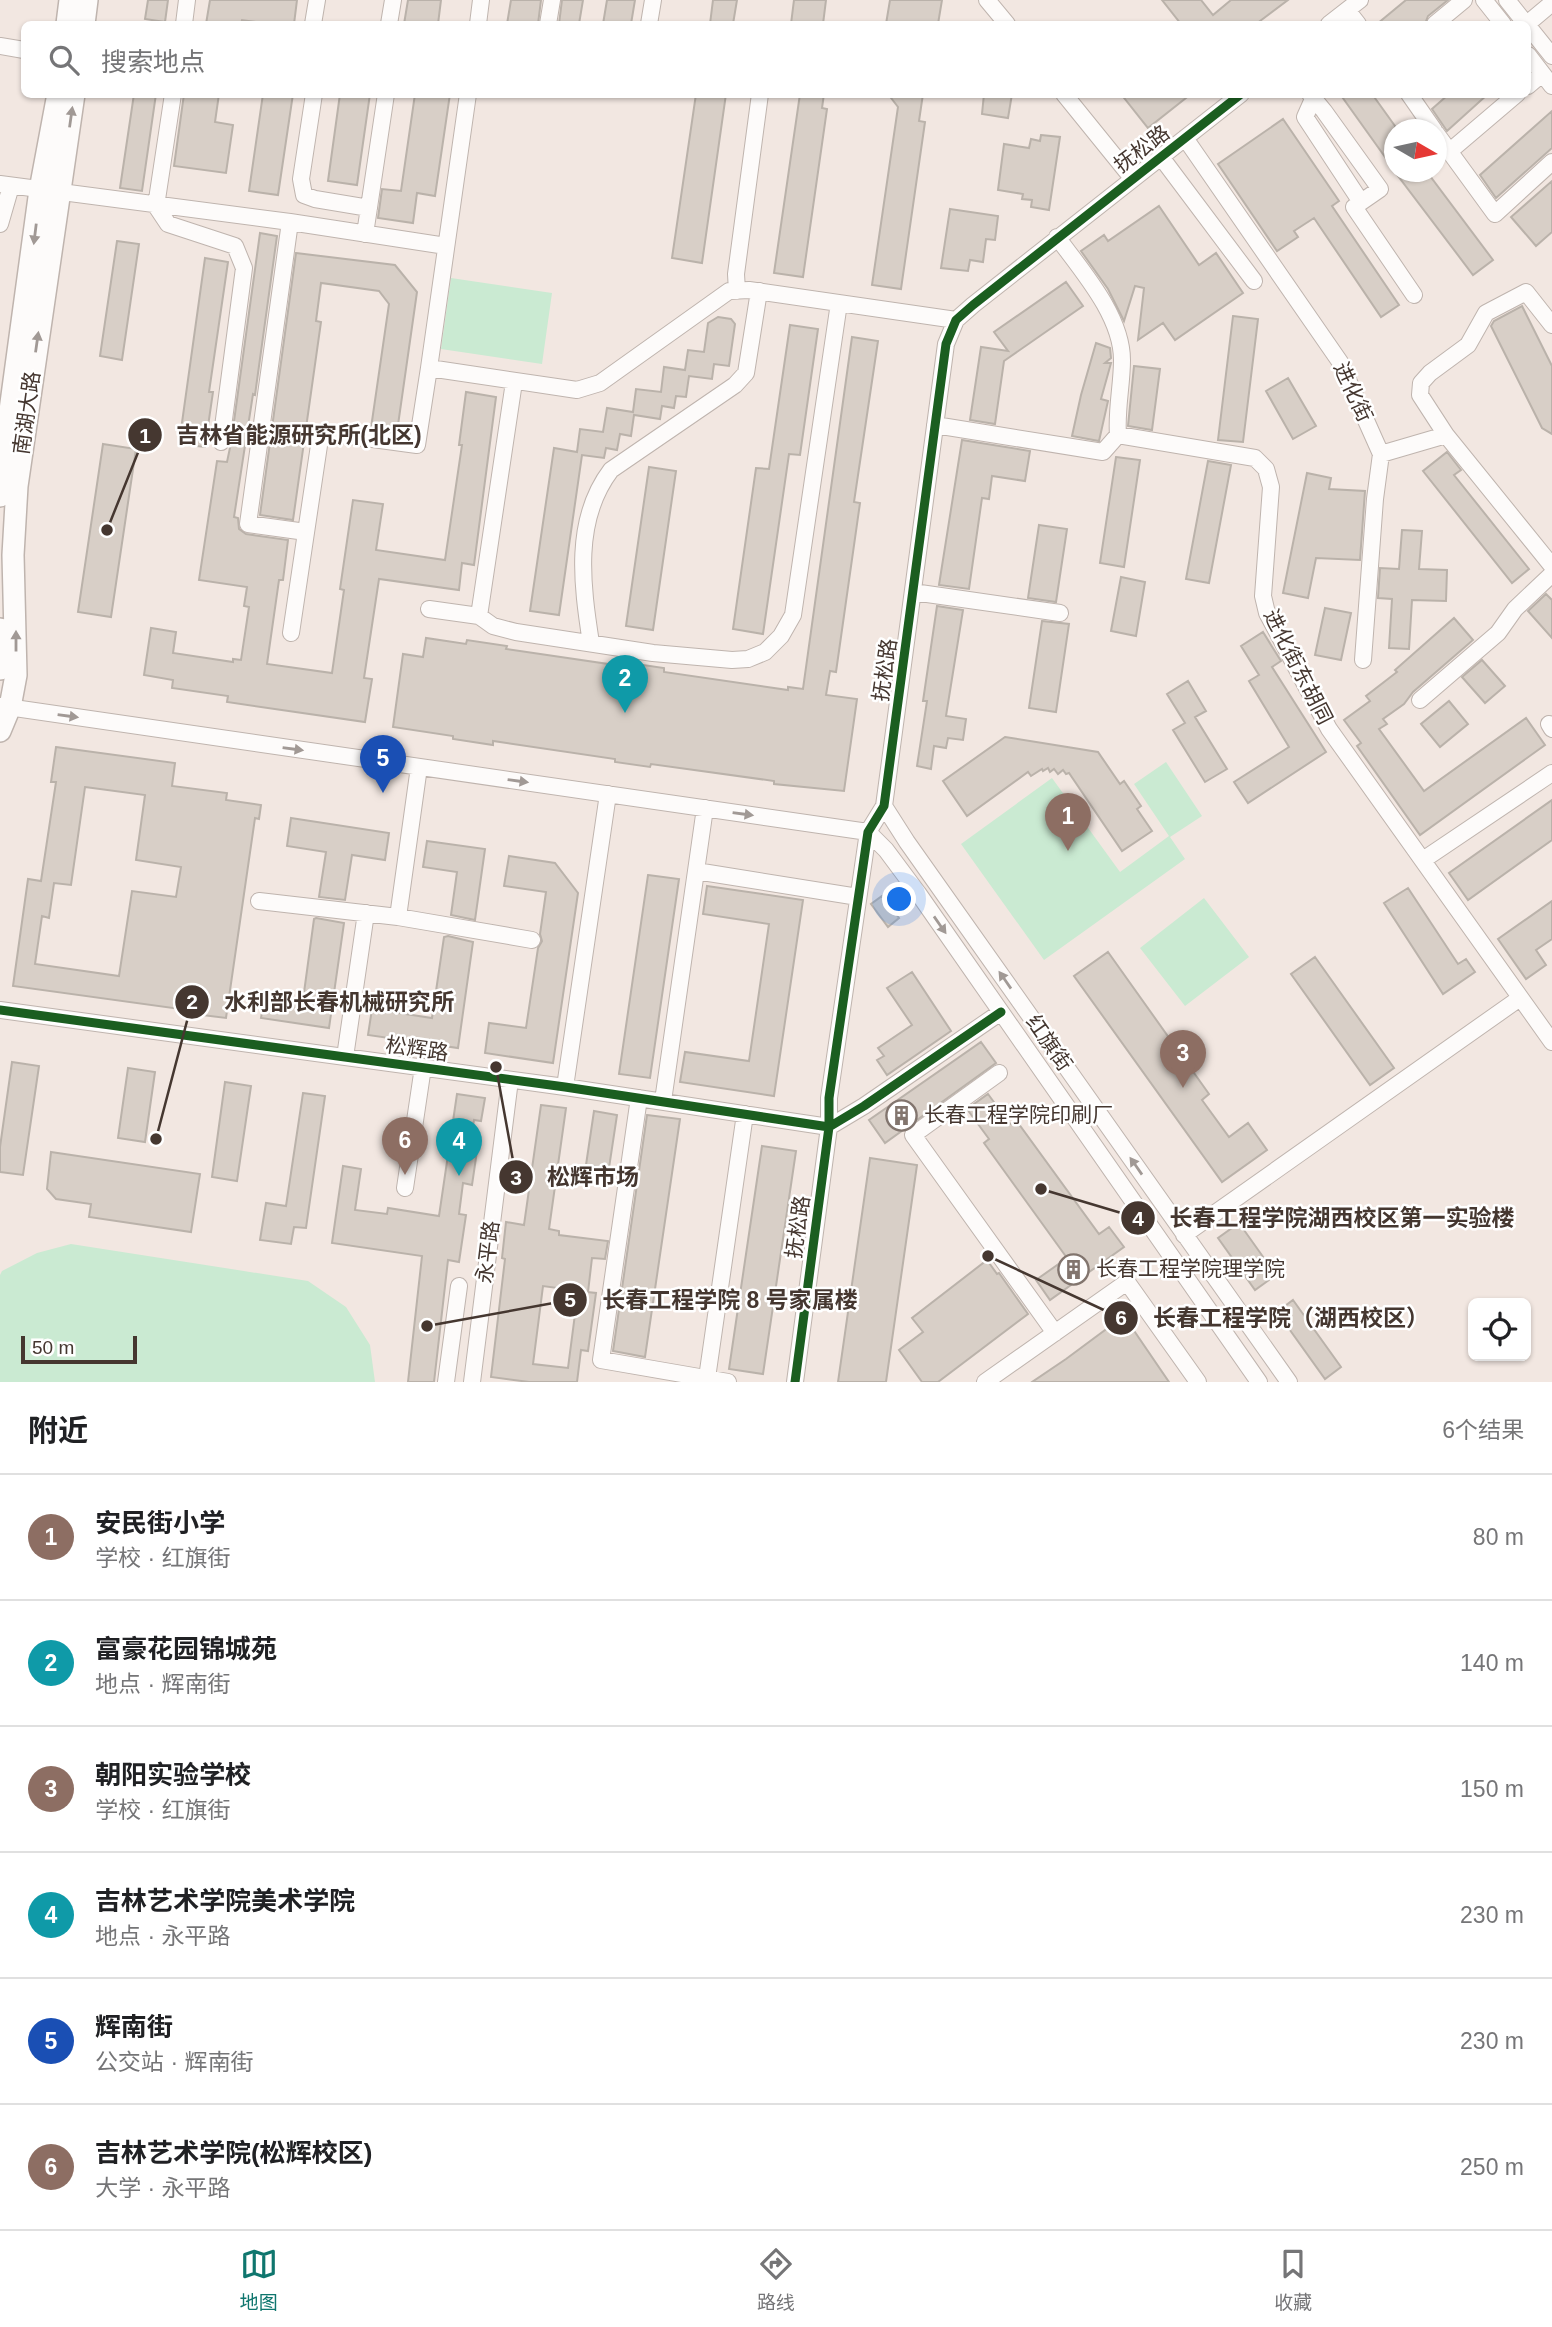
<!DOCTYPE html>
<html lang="zh">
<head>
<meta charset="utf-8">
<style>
	body { margin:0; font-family:Arial,"Noto Sans SC",sans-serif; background:#f6f6f6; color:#202124 }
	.controls { position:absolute; right:21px; bottom:21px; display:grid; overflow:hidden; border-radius:10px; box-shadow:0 2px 5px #0004 }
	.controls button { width:63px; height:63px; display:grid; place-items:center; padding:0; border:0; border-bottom:2px solid #e0e0e0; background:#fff; color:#202124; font:35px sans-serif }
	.compass { position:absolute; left:1384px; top:119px; width:63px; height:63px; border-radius:50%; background:#fff; box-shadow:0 2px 5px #0004; rotate:99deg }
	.scale { position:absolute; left:21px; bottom:18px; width:116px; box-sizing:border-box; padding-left:7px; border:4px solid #453730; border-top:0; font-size:19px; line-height:24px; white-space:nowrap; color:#453730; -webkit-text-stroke:5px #fff; paint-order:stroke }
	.you { position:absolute; left:900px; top:900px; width:24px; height:24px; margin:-18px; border:5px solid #fff; border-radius:50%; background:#1a73e8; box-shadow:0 0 0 10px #1a73e833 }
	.badge { display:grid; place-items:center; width:46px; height:46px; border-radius:50%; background:#0f766e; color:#fff; font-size:23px; font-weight:700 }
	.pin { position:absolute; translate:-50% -58px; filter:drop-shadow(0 2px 4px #0008) }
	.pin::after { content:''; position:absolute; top:37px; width:24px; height:21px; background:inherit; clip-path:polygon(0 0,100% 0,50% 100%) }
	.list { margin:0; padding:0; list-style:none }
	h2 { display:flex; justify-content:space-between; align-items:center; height:91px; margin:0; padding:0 28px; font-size:30px }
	h2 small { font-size:23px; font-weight:400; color:#757577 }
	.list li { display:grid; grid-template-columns:46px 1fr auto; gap:21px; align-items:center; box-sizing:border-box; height:126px; padding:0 28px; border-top:2px solid #e0e0e0 }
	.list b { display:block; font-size:26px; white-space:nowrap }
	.list p { margin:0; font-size:23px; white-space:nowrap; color:#757577 }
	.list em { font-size:23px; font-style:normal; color:#757577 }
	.icon { flex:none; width:38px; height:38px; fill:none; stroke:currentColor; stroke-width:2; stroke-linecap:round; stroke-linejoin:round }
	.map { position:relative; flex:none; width:1552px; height:1382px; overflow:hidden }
	.search { position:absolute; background:#fff; box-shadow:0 2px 5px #0004; left:21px; right:21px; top:21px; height:77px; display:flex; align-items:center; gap:18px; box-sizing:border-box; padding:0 24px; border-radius:10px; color:#757577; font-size:26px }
	.sheet { height:847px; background:#fff }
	nav { display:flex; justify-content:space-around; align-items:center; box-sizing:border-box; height:98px; border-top:2px solid #e0e0e0; background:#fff; font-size:19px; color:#757577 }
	nav a { display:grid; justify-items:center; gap:4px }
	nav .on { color:#0f766e }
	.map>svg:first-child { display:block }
</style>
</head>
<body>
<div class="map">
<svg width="1552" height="1382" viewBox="0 0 1552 1382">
	<rect width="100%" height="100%" fill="#f2e7e1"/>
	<!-- green -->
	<path fill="#caead2" d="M451,278L552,293L542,364L441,349Z
		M1166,762L1202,816L1170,837L1185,859L1044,960L961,844L1052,778L1120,872L1169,836L1134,784Z
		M1204,898L1249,957L1185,1006L1140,948Z
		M71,1244L308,1281L346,1307L370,1345L375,1382H0V1275L2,1271L37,1253Z"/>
	<!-- building -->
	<path fill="#d8cfc7" stroke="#bab2aa" stroke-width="2" fill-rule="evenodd" d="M148,0H168L165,22L145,19Z
		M210,0H297L294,24H271L242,20L241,24H206Z
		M408,0H441L438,24H404Z
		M511,0H541L538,24H507Z
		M562,0H583L579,24H559Z
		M607,0H635L631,24H603Z
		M713,0H737L733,24H710Z
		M794,0H826L823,24H791Z
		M890,0H942L938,24H886Z
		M1162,0H1201L1213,15L1231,0H1288L1256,24H1181Z
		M1406,0H1448L1428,16L1425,24H1377Z
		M134,94H156L142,191L120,188Z
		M184,94H219L215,122L233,125L226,173L174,166Z
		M263,94H293L278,195L249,191Z
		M340,94H370L357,185L328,181Z
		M415,94H450L435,196L417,193L413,223L378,218L382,189L401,191Z
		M696,94H726L702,263L672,258Z
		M800,94H824L822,108L827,109L803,277L774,273Z
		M888,94H923L919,121L925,122L901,289L872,285L898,107Z
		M984,94H1012L1008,118L982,114Z
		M1121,94H1191L1148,128Z
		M1340,94H1372L1395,126V171Z
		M1449,94H1488L1447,131L1432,109Z
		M1552,111V148L1496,198L1480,175Z
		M1283,119L1339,201L1332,206L1399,305L1381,317L1314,218L1294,231L1298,237L1277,251L1218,164Z
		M1041,135L1060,137L1049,210L1031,207L1032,200L1022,199L1023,194L998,190L1004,144L1029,148L1031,139L1040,141Z
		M1395,172H1427L1493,260L1473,275Z
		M1552,181V232L1536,246L1511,217Z
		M1159,206L1199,265L1216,253L1243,293L1175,340L1163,323L1138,340L1144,288L1135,286L1124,321L1108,289L1081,251L1104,235L1108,241Z
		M950,209L998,216L995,240L986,239L983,262L970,260L968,271L941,268Z
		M260,233L277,236L255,395L253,394L234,517L238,518L239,529L246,534L288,540L283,580H279L267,664L332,673L344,590L340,589L353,500L383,504L376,550L445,560L462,445H459L466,392L496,397L474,565L462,563L459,590L379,579L364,678L372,679L365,722L227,702L228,696L172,688L173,680L144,675L151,628L176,632L173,653L233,662V659L241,660L249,607L244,606L247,587L199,580L217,461L227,462L231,443Z
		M117,241L139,244L122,360L100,356Z
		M296,253L395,265L417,292L397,432L371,428L389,304L379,291L321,283L316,321L321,322L293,520L260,515Z
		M205,258L228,262L209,392H213L205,447L179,444Z
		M1066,282L1083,306L1004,361L995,424L970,420L981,347L1008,351L994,332Z
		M1522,306L1552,366V434L1542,428L1491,326L1494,321Z
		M1233,316L1258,319L1243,442L1218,440Z
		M718,317L731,319L735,324L729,366L714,364L712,379L689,376L686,397L676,396L674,408L662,406L660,419L634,415L631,436L620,434L617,450L606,448L604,458L582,455L559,615L530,611L554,448L577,452L580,429L603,432L607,408L633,412L636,389L661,392L664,367L685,370L688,350L704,352L708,323Z
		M790,325L818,329L800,455L789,454L763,634L733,629L756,468L769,469Z
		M852,337L878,341L854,502L860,503L836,672L830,671L826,695L857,699L844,791L774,784V781L651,764L650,767L615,762V759L493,741V745L453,739V736L393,727L403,654L423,657L426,638L466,644L467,640L507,646L506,649L629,667V663L664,668V672L788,690V687L803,689Z
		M1096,343L1110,348L1111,358L1105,363H1111L1101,399L1108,401L1099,441L1072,436L1081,395Z
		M1134,366L1160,369L1152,430L1128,426Z
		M1288,378L1316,426L1293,439L1266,391Z
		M962,440L1030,451L1025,481L992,476L989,499L982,498L969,589L939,585Z
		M103,444L136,449L111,617L78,612Z
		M1447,452L1461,470L1454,475L1529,569L1512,583L1423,471Z
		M1116,457L1140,460L1124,567L1100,563Z
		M1208,461L1231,465L1209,583L1186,579Z
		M649,467L676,471L653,630L626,626Z
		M1307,473L1331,478L1329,489L1365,491L1360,560L1316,558L1308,598L1283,593Z
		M1039,525L1067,529L1056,602L1028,598Z
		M1402,530L1422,531L1419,569L1447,570L1446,601L1412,600L1409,649L1389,648L1392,599L1378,598L1380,568L1399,569Z
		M1121,577L1145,582L1136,636L1111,631Z
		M1546,594L1552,600V638L1528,611Z
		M937,606L963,610L946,716L966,719L963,740L948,738L946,748L934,746L931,769L917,766L927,701H923Z
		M1325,608L1351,613L1341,660L1315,655Z
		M1454,618L1473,640L1413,692L1404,704L1383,719L1387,724L1379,729L1424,791L1526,718L1545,745L1420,835L1357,746L1361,743L1344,720L1370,701L1366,696L1397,672L1395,670Z
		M1042,621L1069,624L1056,712L1029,708Z
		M1263,632L1281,661L1272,667L1326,752L1248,803L1234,782L1289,747L1249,681L1259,675L1241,646Z
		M1482,660L1505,686L1485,703L1462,677Z
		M1188,681L1206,711L1195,717L1227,769L1205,782L1173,730L1185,723L1167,694Z
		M1449,701L1468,724L1440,747L1421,724Z
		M1005,737L1098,752L1120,784L1124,781L1141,806L1137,809L1152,831L1122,851L1069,773L1066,774L1063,770L1058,774L1054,769L1050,772L1048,768L1043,771L1042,769L1031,776L1028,772L967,816L943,781Z
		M56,747L175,763L172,786L227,793L226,800L261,805L259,819L255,818L226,1018L194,1014L195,1011L13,986L28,879L41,881L56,782H51ZM85,787L145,795L136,860L181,867L176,897L132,891L119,976L35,964L42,916L49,918L54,883L71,885Z
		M1552,800V840L1468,900L1449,873Z
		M291,818L389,833L385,860L352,855L345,900L319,897L326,852L287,846Z
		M427,841L485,849L475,920L451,915L457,872L423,867Z
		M509,856L555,863L578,893L553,1063L485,1053L489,1023L526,1028L538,948L542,941L540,934L546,892L504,886Z
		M648,875L679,879L650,1078L619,1074Z
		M707,886L803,900L774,1096L680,1082L685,1052L749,1061L769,924L703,914Z
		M1408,888L1458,964L1466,959L1475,972L1443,994L1384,903Z
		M882,896L899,918L888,927L871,904Z
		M1552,901V939L1536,950L1546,965L1526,979L1498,939Z
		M316,918L344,923L329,1028L261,1018L265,994L303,1000L314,919Z
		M448,936L473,942L458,1048L368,1035L372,1009L432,1018L444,937Z
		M1108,952L1209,1094L1202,1100L1229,1137L1248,1123L1267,1150L1222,1182L1074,976Z
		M1315,957L1394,1068L1370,1085L1291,974Z
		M912,972L951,1031L887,1075L877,1060L884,1056L878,1048L912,1025L887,988Z
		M981,1042L996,1063L885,1143L869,1120Z
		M12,1062L39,1066L23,1175L0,1172V1147Z
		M128,1068L155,1072L145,1142L118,1138Z
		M225,1082L251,1086L237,1181L212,1177Z
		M303,1093L325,1096L306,1228L294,1227L291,1244L260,1240L266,1203L286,1206Z
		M457,1094L485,1098L481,1121L474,1120L469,1150L477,1151L472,1185L463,1183L459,1214L466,1215L459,1262L448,1260L434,1382H408L422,1256L332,1243L343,1166L361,1169L355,1210L387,1214L388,1208L439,1216Z
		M988,1094L1010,1124L1016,1120L1099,1234L1109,1227L1124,1247L1050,1300L1036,1280L1067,1258L984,1143L989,1139L967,1109Z
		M541,1105L566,1108L549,1229L559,1231V1235L608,1241L605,1259L592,1258L588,1292L543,1286L533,1364L568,1368L578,1291L596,1293L588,1351L581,1350L577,1382H529L491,1377L505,1259L502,1258L506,1222L524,1225Z
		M594,1111L617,1115L609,1168L586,1165Z
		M647,1115L680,1119L645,1357L613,1351Z
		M762,1146L796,1151L763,1374L729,1369Z
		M51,1152L200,1174L191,1232L89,1217L91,1204L56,1199L47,1189Z
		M870,1158L917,1165L886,1382H838Z
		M1239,1223L1276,1275L1255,1290L1218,1238Z
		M987,1260L997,1274L999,1273L1028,1314L938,1382H922L899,1350L923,1332L912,1318Z
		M1293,1300L1341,1367L1325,1379L1277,1312Z
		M1124,1316L1169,1382H1032L1066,1359Z"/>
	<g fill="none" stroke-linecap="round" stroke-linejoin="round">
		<defs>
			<path id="minor" d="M987,0L1007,24
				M1484,0L1503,24
				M1507,0L1526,24
				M1347,10L1358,24
				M184,24L187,0
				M313,24L317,0
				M389,24L393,0
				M478,24L481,0
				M548,24L552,0
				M649,24L653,0
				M1329,24L1360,0
				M1435,24L1464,0
				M1527,24L1552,3
				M1528,26L1552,56
				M0,46L24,50
				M1528,55L1552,86
				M1528,86L1542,74
				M173,94L156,206L168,224L235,246L244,268L221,442
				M314,94L301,179L304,195L315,199L369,208
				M468,94L429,368L577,390L600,383L729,291L749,290L956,320
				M1064,94L1132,178
				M1310,94L1324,111L1380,189L1354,207L1414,295
				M1409,94L1434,130
				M1313,99L1305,117L1361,202
				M1436,133L1495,214L1552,162
				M1185,138L1340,362L1381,454L1446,435L1552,566
				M1450,151L1517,94
				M1161,157L1254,281
				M0,184L290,222L248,524L306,532
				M290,222L446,246
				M0,224L11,186
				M365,234L386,94
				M1057,237C1082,271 1122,316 1122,360C1122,385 1116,410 1118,435L1255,458L1266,469L1271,487L1263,596L1267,613L1329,729L1552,1042
				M737,291L736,274L760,94
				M935,425L1103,452L1118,435
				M1446,435L1420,395L1421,383L1430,373L1468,345L1486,313L1526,292L1552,325
				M913,592L1060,613
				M429,609L479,616L493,626L516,632L653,653L732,660L748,659L765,652L781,636L793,615L839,303
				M479,616L514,382
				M291,633L321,432L417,445L429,368
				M591,643C582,585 573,520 611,470L735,385L746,373L759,291
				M1363,660L1375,499L1381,454
				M1420,700L1498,633L1515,609L1552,574
				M0,706L868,832
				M1549,724L1552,729
				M884,806L907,842L1289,1382
				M705,808L696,871L858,897
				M868,832L886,850L918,893L1259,1382
				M1423,860L1552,773
				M259,901L398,917L532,940
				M398,917L419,767
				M0,1010L565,1087L829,1127L864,1106L1001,1012
				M345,1057L366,913
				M999,1073L913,1135L1055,1333
				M565,1087L608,794
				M639,1098L601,1360L728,1382
				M663,1101L696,871
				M405,1188L423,1067
				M1184,1235L1520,998
				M707,1378L745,1114
				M446,1382L459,1286
				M472,1382L510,1080
				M795,1382L829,1127V1098L868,832L884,806L946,344L956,320L973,305L1241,94
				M985,1382L1127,1282L1198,1382"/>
			<path id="major" d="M67,24L70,0
				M84,24L87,0
				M0,496L2,469L40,190L58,94
				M0,629V669
				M0,731L10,707L16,675L13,555L17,486L74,94"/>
		</defs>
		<!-- minor casing -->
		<use href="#minor" stroke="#bfb4ae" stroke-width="18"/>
		<!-- major casing -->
		<use href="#major" stroke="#bfb4ae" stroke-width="24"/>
		<!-- minor -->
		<use href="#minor" stroke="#fdfbfa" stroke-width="16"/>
		<!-- major -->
		<use href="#major" stroke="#fdfbfa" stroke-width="21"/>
		<defs>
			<path id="cycleway" d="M0,1010L565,1087L829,1127L864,1106L1001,1012
				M795,1382L829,1127V1098L868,832L884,806L946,344L956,320L973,305L1241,94"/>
		</defs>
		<!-- cycleway casing -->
		<use href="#cycleway" stroke="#fff" stroke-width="13"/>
		<!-- cycleway -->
		<use href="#cycleway" stroke="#1b5e20" stroke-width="9"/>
	</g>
	<!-- one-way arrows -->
	<defs><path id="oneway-solid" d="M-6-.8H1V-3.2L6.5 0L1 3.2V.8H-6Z" transform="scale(1.75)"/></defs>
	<g fill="#a19995">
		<use href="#oneway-solid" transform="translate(71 117) rotate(-82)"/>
		<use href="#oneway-solid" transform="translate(35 234) rotate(97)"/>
		<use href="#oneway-solid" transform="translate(37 342) rotate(-82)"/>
		<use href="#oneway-solid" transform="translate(16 641) rotate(-90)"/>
		<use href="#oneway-solid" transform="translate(68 716) rotate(8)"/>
		<use href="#oneway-solid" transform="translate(293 749) rotate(8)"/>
		<use href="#oneway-solid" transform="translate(518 781) rotate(8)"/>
		<use href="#oneway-solid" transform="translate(743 814) rotate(8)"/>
		<use href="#oneway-solid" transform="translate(940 925) rotate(55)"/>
		<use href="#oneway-solid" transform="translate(1005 980) rotate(-125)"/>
		<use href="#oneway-solid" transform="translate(1136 1166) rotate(-125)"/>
	</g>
	<!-- icons -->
	<defs>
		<symbol id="building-ring" viewBox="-11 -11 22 22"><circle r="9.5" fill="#fff" stroke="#82756e" stroke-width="1.5"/><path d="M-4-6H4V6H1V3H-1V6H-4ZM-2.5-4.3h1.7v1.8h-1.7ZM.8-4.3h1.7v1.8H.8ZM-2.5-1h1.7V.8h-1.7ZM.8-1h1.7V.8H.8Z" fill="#82756e"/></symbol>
	</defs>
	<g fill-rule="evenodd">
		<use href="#building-ring" x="884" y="1098" width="35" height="35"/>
		<use href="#building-ring" x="1056" y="1252" width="35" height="35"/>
	</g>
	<g text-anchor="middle" stroke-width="5" stroke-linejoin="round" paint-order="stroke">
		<!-- street labels -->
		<g font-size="21" fill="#453730" stroke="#fff">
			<text transform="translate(1142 149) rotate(-37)" y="7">抚松路</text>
			<text transform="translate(1353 392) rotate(65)" y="7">进化街</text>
			<text transform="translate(27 413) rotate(-82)" y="7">南湖大路</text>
			<text transform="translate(1298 667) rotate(63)" y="7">进化街东胡同</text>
			<text transform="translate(885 670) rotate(-82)" y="7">抚松路</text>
			<text transform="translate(1049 1043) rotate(55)" y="7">红旗街</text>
			<text transform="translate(417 1049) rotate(8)" y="7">松辉路</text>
			<text transform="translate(798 1227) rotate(-82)" y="7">抚松路</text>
			<text transform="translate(488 1252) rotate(-83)" y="7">永平路</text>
		</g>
		<!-- poi labels -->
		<g font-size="21" fill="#453730" stroke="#fff" text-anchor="start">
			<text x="924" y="1122">长春工程学院印刷厂</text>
			<text x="1096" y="1276">长春工程学院理学院</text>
		</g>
	</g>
	<!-- callouts -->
	<path fill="none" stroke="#453730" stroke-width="2.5" d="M107 530L145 435M156 1139L192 1002M496 1067L516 1177M1041 1189L1138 1218M427 1326L570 1300M988 1256L1121 1318"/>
	<g fill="#453730" stroke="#fff" stroke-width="2.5">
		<circle cx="107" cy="530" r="7"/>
		<circle cx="156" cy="1139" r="7"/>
		<circle cx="496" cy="1067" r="7"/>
		<circle cx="1041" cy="1189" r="7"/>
		<circle cx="427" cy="1326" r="7"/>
		<circle cx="988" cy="1256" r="7"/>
		<circle cx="145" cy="435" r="18"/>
		<circle cx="192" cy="1002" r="18"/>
		<circle cx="516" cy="1177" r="18"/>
		<circle cx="1138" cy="1218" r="18"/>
		<circle cx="570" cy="1300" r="18"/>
		<circle cx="1121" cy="1318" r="18"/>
	</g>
	<g font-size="21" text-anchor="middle" font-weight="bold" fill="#fff">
		<text x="145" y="443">1</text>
		<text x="192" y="1009">2</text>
		<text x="516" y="1185">3</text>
		<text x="1138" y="1226">4</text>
		<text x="570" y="1307">5</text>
		<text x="1121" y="1325">6</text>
	</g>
	<g font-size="23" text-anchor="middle" font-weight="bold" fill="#453730" stroke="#fff" stroke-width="5" stroke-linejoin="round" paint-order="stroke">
		<text x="299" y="443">吉林省能源研究所(北区)</text>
		<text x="339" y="1010">水利部长春机械研究所</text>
		<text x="593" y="1185">松辉市场</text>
		<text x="1342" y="1226">长春工程学院湖西校区第一实验楼</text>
		<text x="730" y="1308">长春工程学院 8 号家属楼</text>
		<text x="1291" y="1326">长春工程学院（湖西校区）</text>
	</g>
</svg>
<div class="controls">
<button><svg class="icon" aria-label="locate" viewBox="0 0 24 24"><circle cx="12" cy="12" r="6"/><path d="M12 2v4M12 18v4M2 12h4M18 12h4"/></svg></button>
</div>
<svg class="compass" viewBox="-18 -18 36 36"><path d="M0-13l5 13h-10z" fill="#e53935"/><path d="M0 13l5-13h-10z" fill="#757577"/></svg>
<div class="scale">50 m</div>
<div class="you"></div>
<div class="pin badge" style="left:1068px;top:851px;background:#8d6e63">1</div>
<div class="pin badge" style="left:625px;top:713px;background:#0f9aa8">2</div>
<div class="pin badge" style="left:1183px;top:1088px;background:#8d6e63">3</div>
<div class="pin badge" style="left:459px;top:1176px;background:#0f9aa8">4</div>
<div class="pin badge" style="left:383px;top:793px;background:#1a4fb4">5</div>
<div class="pin badge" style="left:405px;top:1175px;background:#8d6e63">6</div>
<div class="search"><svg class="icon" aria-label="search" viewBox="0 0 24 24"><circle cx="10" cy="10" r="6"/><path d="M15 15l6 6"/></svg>搜索地点</div>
</div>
<section class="sheet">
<h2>附近<small>6个结果</small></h2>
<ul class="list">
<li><span class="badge" style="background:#8d6e63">1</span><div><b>安民街小学</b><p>学校 · 红旗街</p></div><em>80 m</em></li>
<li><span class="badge" style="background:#0f9aa8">2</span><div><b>富豪花园锦城苑</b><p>地点 · 辉南街</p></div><em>140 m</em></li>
<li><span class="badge" style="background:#8d6e63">3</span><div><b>朝阳实验学校</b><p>学校 · 红旗街</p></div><em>150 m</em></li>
<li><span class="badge" style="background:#0f9aa8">4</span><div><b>吉林艺术学院美术学院</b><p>地点 · 永平路</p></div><em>230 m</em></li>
<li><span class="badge" style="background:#1a4fb4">5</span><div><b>辉南街</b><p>公交站 · 辉南街</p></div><em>230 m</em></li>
<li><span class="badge" style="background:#8d6e63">6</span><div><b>吉林艺术学院(松辉校区)</b><p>大学 · 永平路</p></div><em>250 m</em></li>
</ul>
</section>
<nav>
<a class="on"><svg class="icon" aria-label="map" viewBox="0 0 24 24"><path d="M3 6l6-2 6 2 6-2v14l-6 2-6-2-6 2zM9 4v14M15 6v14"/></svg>地图</a>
<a><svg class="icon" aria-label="directions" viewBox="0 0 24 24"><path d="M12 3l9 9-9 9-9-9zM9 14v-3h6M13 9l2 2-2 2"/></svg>路线</a>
<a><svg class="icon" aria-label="saved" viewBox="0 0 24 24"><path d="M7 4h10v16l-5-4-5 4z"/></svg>收藏</a>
</nav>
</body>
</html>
